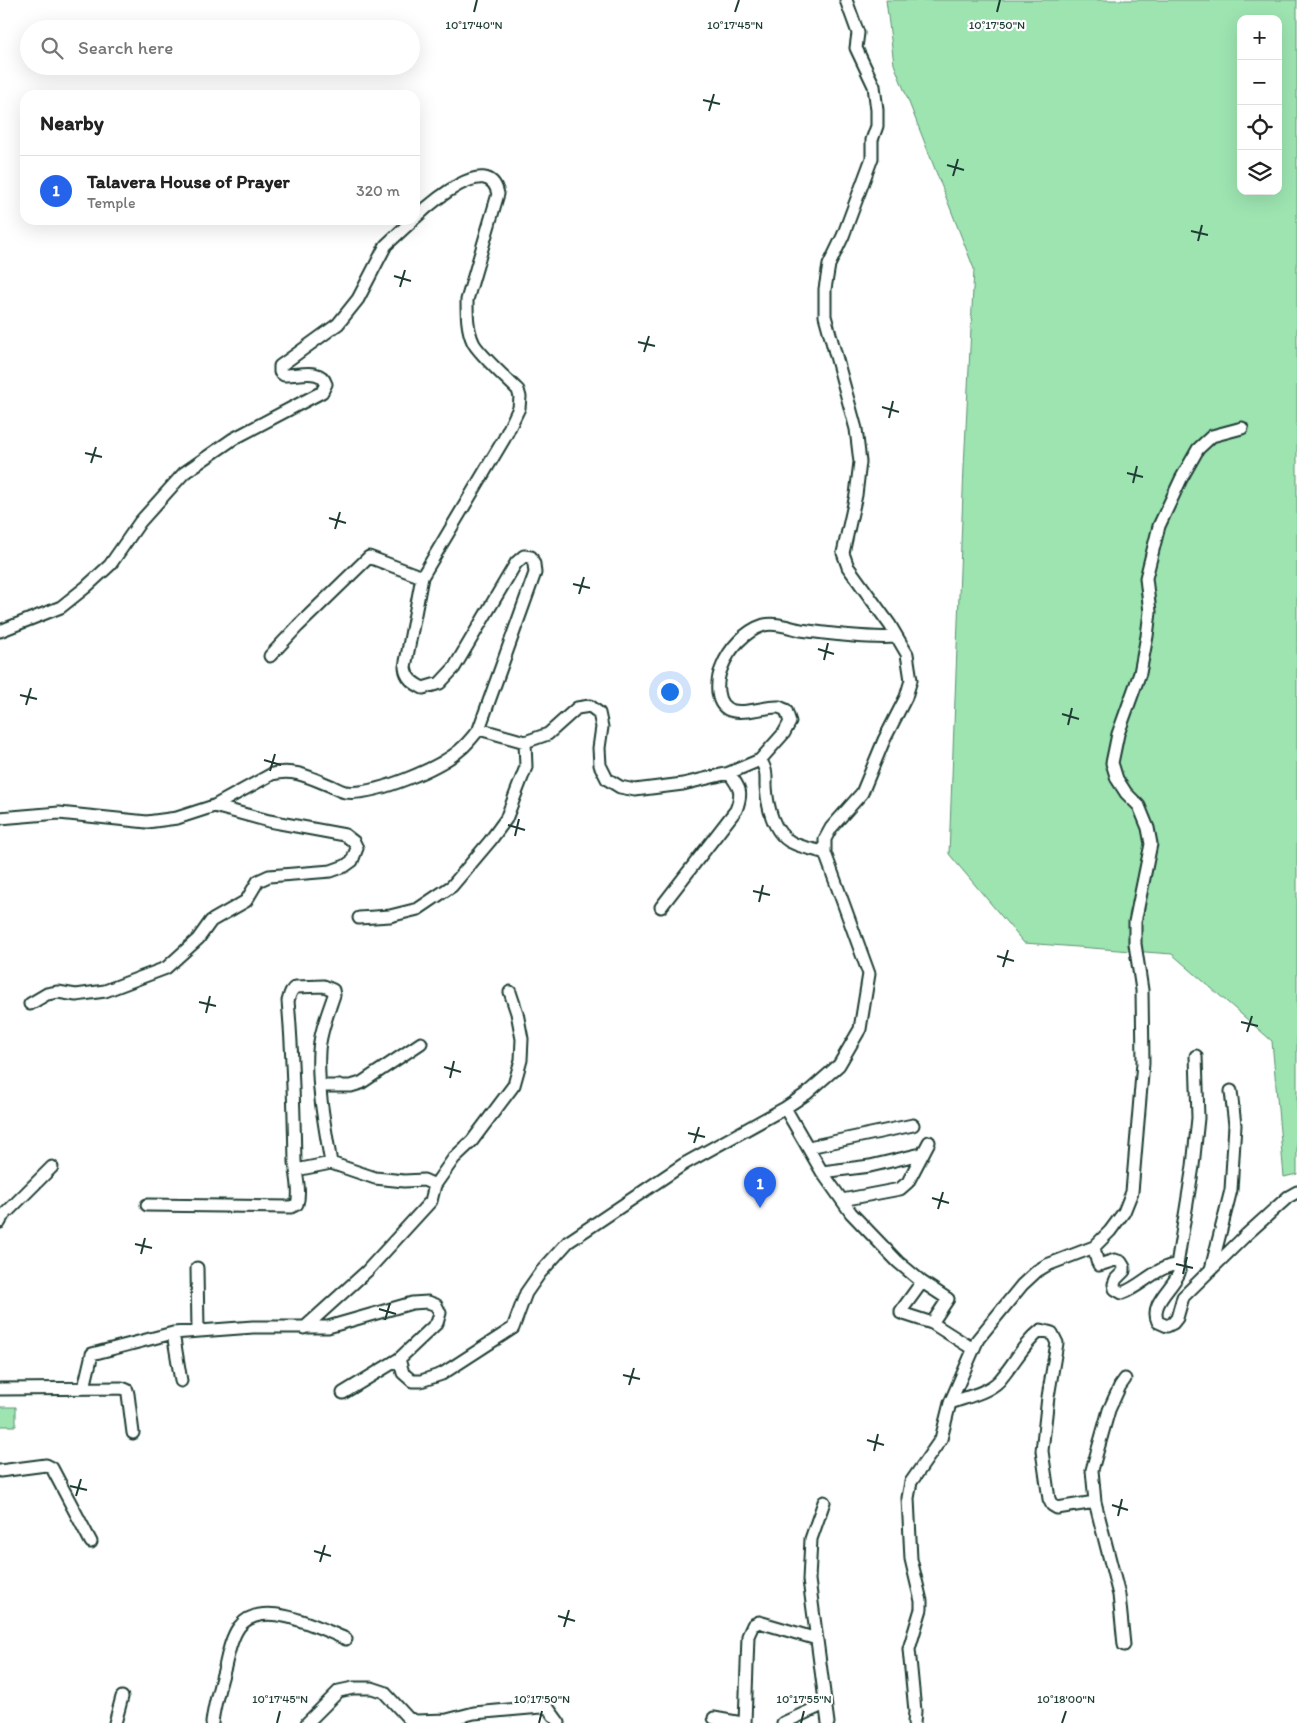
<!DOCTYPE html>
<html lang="en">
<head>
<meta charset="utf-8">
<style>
	body { margin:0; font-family:Itim,sans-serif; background:#f2f2f2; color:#222 }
	.controls { position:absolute; right:15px; top:15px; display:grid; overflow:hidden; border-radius:10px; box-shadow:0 5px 20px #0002 }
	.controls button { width:45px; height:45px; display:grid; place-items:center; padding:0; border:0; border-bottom:1px solid #e0e0e0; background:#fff; color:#222; font:25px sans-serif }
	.you { position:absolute; left:669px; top:691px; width:18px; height:18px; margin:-12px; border:4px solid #fff; border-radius:50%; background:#1a73e8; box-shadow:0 0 0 8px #1a73e833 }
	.badge { display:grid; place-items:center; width:32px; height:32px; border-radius:50%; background:#2563eb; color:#fff; font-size:16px; font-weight:700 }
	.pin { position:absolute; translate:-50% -41px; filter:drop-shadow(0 1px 2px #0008) }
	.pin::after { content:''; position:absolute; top:26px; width:18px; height:15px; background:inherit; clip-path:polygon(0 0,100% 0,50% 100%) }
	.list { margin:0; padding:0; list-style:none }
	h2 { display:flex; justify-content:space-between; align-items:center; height:65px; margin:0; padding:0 20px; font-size:21px }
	h2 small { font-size:16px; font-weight:400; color:#767676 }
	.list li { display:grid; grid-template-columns:32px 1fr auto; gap:15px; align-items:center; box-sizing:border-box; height:70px; padding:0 20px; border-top:1px solid #e0e0e0 }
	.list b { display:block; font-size:19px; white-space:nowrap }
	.list p { margin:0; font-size:16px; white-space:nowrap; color:#767676 }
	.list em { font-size:16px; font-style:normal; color:#767676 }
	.icon { flex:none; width:28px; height:28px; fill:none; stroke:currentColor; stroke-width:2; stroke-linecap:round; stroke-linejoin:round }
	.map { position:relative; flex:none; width:1297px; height:1723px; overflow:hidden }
	.search { position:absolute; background:#fff; box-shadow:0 5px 20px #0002; left:20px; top:20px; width:400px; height:55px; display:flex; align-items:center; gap:12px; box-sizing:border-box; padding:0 18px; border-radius:28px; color:#767676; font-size:19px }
	.panel { position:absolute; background:#fff; box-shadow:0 5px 20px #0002; left:20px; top:90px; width:400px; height:135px; border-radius:15px }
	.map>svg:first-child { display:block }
</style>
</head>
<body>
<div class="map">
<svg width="1297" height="1723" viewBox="0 0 1297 1723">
	<rect width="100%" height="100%" fill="#fff"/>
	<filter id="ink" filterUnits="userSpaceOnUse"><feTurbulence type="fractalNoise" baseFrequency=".02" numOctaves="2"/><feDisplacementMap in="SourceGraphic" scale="10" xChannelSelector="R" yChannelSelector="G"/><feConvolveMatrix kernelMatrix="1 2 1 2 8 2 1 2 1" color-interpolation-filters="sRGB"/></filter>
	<g filter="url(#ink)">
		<!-- green -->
		<path fill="#9de4b1" stroke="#5e9072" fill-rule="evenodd" d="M886,0H1297V1174L1284,1177L1272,1041L1172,954L1024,943L949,854L964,467L974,269L894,64ZM1241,19H1278V191H1241Z
			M0,1407H16V1426H0Z"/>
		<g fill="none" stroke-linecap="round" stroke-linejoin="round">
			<defs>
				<path id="minor" d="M0,631L61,607L86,587L110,565L140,522L184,473L233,439L322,392L326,384C321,367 298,376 284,375L280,372V366L338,324L358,299L386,245L413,220
					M270,656L298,626L369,557L422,577
					M479,729L525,742L548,734L577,708L590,706L599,713L602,727L599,748L600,765L607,779L620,787L635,790L683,784L729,773L760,760L784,733L790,722L786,710C784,709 781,708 779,707C761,705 722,726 718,692C717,682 718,676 722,667C729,649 745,631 764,625C776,622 790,628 801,630C830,634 868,639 896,637
					M760,760C767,769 766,776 766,786C767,805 773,833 791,842C802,848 814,849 825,853
					M0,818L59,813L147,822L177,818L214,806L272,774C294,768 311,778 331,786C335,788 340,791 345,792C374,796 440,768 461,749C468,743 474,735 479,729L535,573L534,564L531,557L524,556L516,563L454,668L440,683L423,688C413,683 406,678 405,667L422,577L504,439L519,408L520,397L518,390C508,380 477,352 473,342C467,329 467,314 467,300L498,194C489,151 429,205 415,218
					M661,907L736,810C743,792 740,788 729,773
					M359,918L390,916L418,909L452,886L490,841L506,819L526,767L525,742
					M30,1004L47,994L58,992L76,995L105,991L166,968L198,939L211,921L246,901L258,881L269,876L331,871L345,866L352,861L357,848L354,842L345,835L269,821L214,806
					M1196,1056L1198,1118L1193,1166L1177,1265L1179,1269V1273C1172,1289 1149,1304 1158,1322L1167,1326L1173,1323L1177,1318L1183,1297L1247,1234L1288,1197L1297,1192
					M320,1086H351L361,1083L421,1043
					M785,1108L822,1172L851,1213L898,1262L922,1282L948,1299L932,1323
					M809,1147L913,1125
					M296,1170L331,1163L375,1178L404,1181L424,1180L435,1185
					M822,1172L870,1166L921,1154
					M842,1200L900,1189L908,1182L929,1142
					M147,1205L291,1207L297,1204C301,1192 296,1175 295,1162C294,1108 293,1054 288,1001C290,995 290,990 296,987L324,986L333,990L334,995C328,1013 320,1032 319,1051C317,1088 325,1127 331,1163
					M0,1222L2,1217L52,1167
					M1094,1247L1097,1261L1099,1265L1115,1260L1121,1262L1124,1267V1271L1116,1279L1114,1284L1115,1289L1122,1293C1141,1287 1158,1265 1177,1265
					M197,1268L198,1331
					M1211,1269L1231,1190L1235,1125L1231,1091
					M922,1282L901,1311V1313L932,1323L973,1349
					M304,1328L367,1271L431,1201L435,1185L454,1158L472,1141L514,1085L521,1060L522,1039L517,1013L510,992
					M173,1333L181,1381
					M84,1388L92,1354L173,1333L253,1327H328L412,1303L428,1302L436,1305L440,1313L437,1323L399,1359L403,1373L412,1381H421L442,1374L513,1328L526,1293L540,1273L568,1242L684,1164L785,1108L806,1094L839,1065L860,1029L869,974L825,853V839L831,828L862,793L884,740L906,697L911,680L907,654L890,625L848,567L843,553L856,495L860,462L856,429L825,316V289L829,265L843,236L872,158V140L877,126V110L874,86L856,48L858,33L846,0
					M0,1389L122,1388L127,1390L128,1394L133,1433
					M343,1393L399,1359
					M950,1403C966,1397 987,1393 999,1381C1014,1364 1023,1344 1041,1330L1052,1333L1057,1343L1048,1397L1042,1451L1049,1499L1052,1505L1057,1508L1095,1502
					M0,1471L46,1465L52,1468L91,1542
					M824,1502L811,1539L809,1580L828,1723
					M1124,1645L1119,1595L1095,1502L1092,1470L1109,1410L1120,1386L1125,1379
					M714,1718L742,1723
					M115,1723L122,1697
					M212,1723C214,1704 220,1685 225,1667C228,1654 231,1638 239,1627C262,1597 320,1628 346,1639
					M307,1723L339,1691L353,1688H372L384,1692L408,1718L416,1721L447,1720L474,1713L541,1707L548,1708L559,1723
					M745,1723L748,1636L753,1625L759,1622L817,1639
					M783,1723L825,1704
					M914,1723L915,1711L909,1649L921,1609V1601L911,1559L908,1498L911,1482L941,1439L950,1403L978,1339L1022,1285L1037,1271L1047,1265L1094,1247L1110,1231L1124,1212L1132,1192L1143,1063L1142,990L1135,944V922L1151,844L1148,828L1139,806L1126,793L1117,779L1112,763L1118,734L1140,673L1147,636L1150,612L1146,578L1159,526L1181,479L1198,449L1212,436L1242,428"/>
			</defs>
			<!-- minor casing -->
			<use href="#minor" stroke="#1f3d34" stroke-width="15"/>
			<!-- minor -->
			<use href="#minor" stroke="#fff" stroke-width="11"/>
		</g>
	</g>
	<!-- ticks -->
	<path fill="none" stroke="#1f3d34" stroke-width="2" d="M474,12L477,0M735,12L739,0M997,12L1000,0M703,100L720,104M709,111L714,94M947,165L964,170M953,176L958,159M1191,231L1208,235M1198,241L1202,225M394,276L411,281M400,287L405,270M638,342L655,346M644,352L649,336M882,407L899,412M889,418L893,401M85,453L102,457M91,463L96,447M1127,473L1143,477M1133,483L1137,466M329,518L346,523M335,529L340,512M573,584L590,588M579,594L584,577M818,649L834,654M824,660L828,643M20,695L37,699M26,705L31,688M1062,714L1079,719M1068,725L1072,708M264,760L281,765M270,771L275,754M508,825L525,830M515,836L519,819M753,891L770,895M759,902L763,885M997,956L1014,961M1003,967L1008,950M199,1002L216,1006M206,1013L210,996M1241,1022L1258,1026M1247,1032L1252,1016M444,1067L461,1072M450,1078L454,1061M688,1133L705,1137M694,1143L699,1127M932,1198L949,1203M938,1209L943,1192M135,1244L152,1248M141,1254L145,1238M1176,1264L1193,1268M1183,1274L1187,1257M379,1309L396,1314M385,1320L390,1303M623,1375L640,1379M629,1385L634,1368M867,1440L884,1445M874,1451L878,1434M70,1486L87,1490M76,1496L81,1479M1112,1505L1128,1510M1118,1516L1122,1499M314,1551L331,1556M320,1562L325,1545M558,1616L575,1621M564,1627L569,1610M277,1723L280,1711M539,1723L542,1711M801,1723L804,1711M1062,1723L1066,1711"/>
	<g font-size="12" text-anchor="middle" fill="#1f3d34" stroke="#fff" stroke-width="4.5" stroke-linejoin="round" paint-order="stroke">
		<text x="474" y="29">10°17'40"N</text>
		<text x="735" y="29">10°17'45"N</text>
		<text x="997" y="29">10°17'50"N</text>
		<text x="280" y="1703">10°17'45"N</text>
		<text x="542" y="1703">10°17'50"N</text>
		<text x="804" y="1703">10°17'55"N</text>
		<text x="1066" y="1703">10°18'00"N</text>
	</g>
</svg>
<div class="controls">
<button>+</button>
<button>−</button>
<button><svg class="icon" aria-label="locate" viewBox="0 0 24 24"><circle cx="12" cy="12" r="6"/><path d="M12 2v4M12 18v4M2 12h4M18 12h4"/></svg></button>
<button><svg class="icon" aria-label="layers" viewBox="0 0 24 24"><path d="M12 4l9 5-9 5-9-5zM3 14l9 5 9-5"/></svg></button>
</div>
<div class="you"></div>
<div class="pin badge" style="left:760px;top:1208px">1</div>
<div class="search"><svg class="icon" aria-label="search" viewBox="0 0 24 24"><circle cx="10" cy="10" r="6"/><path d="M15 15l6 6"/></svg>Search here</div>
<section class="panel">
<h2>Nearby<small></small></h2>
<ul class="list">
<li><span class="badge">1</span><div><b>Talavera House of Prayer</b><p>Temple</p></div><em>320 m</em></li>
</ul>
</section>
</div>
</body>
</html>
